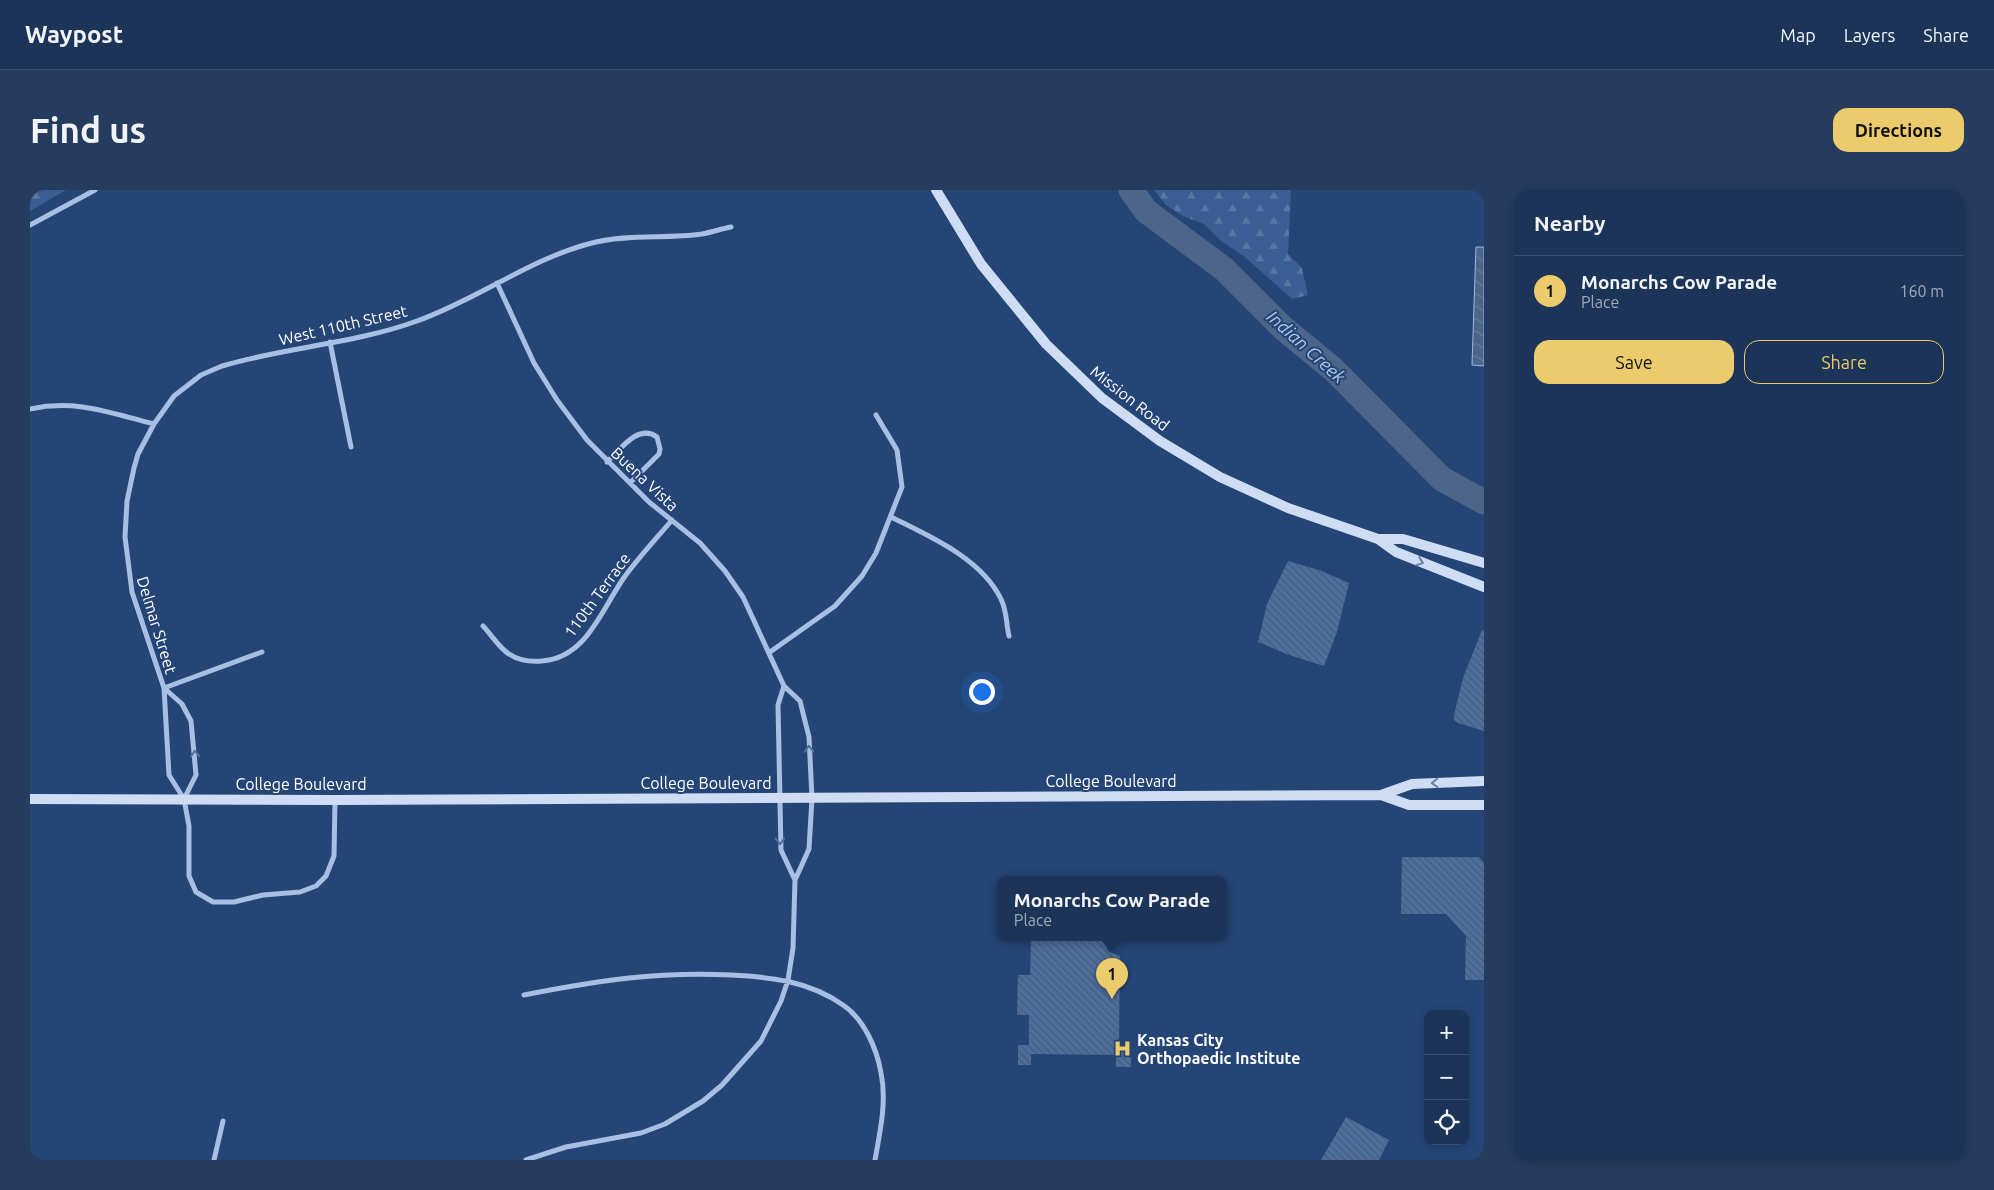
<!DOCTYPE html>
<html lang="en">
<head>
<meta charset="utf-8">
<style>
	body { margin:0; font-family:Ubuntu,sans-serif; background:#253c5e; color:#f1f3f6 }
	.controls { position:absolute; right:15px; bottom:15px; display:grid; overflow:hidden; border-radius:10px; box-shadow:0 2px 8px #0003 }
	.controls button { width:45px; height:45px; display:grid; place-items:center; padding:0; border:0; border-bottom:1px solid #3a4f6e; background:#1c3458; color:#f1f3f6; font:25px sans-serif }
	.you { position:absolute; left:951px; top:501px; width:18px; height:18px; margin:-12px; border:4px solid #fff; border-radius:50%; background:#1a73e8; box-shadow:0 0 0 8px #1a73e833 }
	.badge { display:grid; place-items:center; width:32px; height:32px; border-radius:50%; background:#ebcb6b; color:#111; font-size:16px; font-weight:700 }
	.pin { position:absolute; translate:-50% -41px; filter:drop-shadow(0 1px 2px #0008) }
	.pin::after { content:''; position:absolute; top:26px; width:18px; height:15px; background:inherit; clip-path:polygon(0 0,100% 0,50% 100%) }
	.popup { position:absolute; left:967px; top:686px; width:230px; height:65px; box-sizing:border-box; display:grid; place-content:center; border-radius:10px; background:#1c3458; filter:drop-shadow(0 1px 4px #0005); font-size:16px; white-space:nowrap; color:#a0aaba }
	.popup b { font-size:19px; color:#f1f3f6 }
	.popup::after { content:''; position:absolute; left:50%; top:100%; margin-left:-10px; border:10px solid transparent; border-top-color:#1c3458 }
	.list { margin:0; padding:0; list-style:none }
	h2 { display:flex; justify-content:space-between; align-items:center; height:65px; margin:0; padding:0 20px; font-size:21px }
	h2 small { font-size:16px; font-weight:400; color:#a0aaba }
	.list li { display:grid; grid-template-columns:32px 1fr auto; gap:15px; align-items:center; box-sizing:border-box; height:70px; padding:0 20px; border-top:1px solid #3a4f6e }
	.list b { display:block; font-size:19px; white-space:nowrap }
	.list p { margin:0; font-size:16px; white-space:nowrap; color:#a0aaba }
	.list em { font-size:16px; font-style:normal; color:#a0aaba }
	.actions { display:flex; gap:10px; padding:15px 20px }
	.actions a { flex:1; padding:11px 0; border:1px solid #ebcb6b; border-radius:15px; text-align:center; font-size:18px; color:#ebcb6b }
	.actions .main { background:#ebcb6b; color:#111 }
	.icon { flex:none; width:28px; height:28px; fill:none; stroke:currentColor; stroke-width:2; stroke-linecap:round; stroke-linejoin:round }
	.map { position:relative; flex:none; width:1454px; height:970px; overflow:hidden; border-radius:15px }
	header { display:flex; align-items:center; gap:30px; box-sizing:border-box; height:70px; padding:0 25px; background:#1c3458; border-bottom:1px solid #3a4f6e }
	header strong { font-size:24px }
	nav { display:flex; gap:28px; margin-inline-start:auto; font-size:18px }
	.intro { display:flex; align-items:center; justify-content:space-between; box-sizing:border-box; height:120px; padding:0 30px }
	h1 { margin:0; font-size:35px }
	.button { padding:12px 22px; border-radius:15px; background:#ebcb6b; color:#111; font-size:18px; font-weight:700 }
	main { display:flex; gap:30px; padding:0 30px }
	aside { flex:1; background:#1c3458; border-radius:15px; box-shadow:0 2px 8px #0003 }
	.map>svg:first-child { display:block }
</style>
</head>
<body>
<header>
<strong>Waypost</strong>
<nav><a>Map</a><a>Layers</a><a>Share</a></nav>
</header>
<div class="intro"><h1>Find us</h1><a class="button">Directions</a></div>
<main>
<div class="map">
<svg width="1454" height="970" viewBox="0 0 1454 970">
	<defs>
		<pattern id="forest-firs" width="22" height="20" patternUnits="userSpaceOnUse" patternTransform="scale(1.25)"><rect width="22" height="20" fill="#395e93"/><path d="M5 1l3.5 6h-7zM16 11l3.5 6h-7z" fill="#5776a3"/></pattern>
		<pattern id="water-waves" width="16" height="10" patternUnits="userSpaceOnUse" patternTransform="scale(1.25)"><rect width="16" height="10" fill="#4c6589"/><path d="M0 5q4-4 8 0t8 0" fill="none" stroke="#677c9b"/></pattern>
		<pattern id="building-back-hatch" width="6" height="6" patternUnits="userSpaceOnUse" patternTransform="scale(1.25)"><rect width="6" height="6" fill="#4d6fa0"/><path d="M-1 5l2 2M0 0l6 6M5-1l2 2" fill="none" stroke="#4c5a6e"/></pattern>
	</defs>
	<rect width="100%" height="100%" fill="#254576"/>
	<!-- forest -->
	<path fill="url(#forest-firs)" d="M0,0H36L0,21Z
		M1124,0H1261L1258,64L1272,78L1278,105L1262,109L1215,67L1191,51L1174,34L1153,26L1136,15Z"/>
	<!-- water -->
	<path fill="url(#water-waves)" stroke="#9ab9e3" d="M1446,57H1454V176L1442,175Z"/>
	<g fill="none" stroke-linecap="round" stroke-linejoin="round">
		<!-- river -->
		<path stroke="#4c6589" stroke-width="25" d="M1101,0L1116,21L1194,79L1253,138L1304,180L1412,289L1454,312"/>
	</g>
	<!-- building -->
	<path fill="url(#building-back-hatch)" d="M1258,371L1289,380L1319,393L1307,442L1294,476L1259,465L1228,452L1237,414Z
		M1452,440L1454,441V541L1428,533L1424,530V525L1433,488Z
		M1372,667H1449L1454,673V790H1435L1436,746L1416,724H1371Z
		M1001,748H1071L1079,762L1090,766L1089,856H1101V877H1086V865L1001,864V875H988V855H999V825H987L988,785H1000Z
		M1316,927L1359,950L1349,970H1291Z"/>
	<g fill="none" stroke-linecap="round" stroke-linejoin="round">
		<!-- minor -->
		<path stroke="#a6bfe2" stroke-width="5" d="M0,35L65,0
			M467,93L504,173L527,210L557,250L619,312L670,353L695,381L713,407L754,496L770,511L779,547L782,608L779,659L765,690L763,758L758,790L751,811L731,851L692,895L673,911L635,934L611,943L536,957L496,970
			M300,152L321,257
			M0,219C46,209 80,223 124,234
			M577,272C590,260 608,233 627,247L630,259L629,264L600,293
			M861,327C899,346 951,368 971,409C977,421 976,433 979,446
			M453,436C461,444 469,458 479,464C488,470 501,472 512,471C556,468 571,421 593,389C608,368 626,349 642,330
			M740,462L805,416L832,386L846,363L872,297L867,260L846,225
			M754,496L748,515L751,660L765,690
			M134,498L152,514L161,531L166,585L154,609
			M134,498L232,462
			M305,610L304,666L296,686L286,696L270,702L233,705L204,712H183L166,702L159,686V636L154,609L139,585L134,498L102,402L95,347L97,311L104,278L108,264L124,234L144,206L171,185L192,176C256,157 324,154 387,131C449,109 502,67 566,52C601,44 637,49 672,44C682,42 691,39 701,37
			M494,805C565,791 628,781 701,785C741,787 779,791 813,815C834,829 847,859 851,883C857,911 850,942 845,970
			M184,970L193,931"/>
		<!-- secondary -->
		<path stroke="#ceddf3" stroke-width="10" d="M906,0L951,74L1016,154L1072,208L1130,251L1190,287L1258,318L1348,349L1366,362L1454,397
			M1348,349H1373L1454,373
			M1351,605L1382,594L1454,591
			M0,609L305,610L1351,605L1379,615H1454"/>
	</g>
	<!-- one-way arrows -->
	<defs><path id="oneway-chevron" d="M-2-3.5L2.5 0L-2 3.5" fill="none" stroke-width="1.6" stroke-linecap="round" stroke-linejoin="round" transform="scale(1.25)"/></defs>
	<g stroke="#6982a8">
		<use href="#oneway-chevron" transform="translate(1390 372) rotate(21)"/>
		<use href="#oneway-chevron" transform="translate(1405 593) rotate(178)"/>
	</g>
	<g stroke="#52709c">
		<use href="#oneway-chevron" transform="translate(779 559) rotate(-93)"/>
		<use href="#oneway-chevron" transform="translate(165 564) rotate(-93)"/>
		<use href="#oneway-chevron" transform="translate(750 651) rotate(88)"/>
	</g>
	<!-- icons -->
	<defs>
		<symbol id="hospital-bare" viewBox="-9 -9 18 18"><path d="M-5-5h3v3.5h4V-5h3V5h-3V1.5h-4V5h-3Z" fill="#ebcb6b" stroke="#254576" stroke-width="2.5" paint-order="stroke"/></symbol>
	</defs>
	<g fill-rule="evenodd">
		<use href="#hospital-bare" x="1080" y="846" width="25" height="25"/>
	</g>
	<g text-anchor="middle" stroke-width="4" stroke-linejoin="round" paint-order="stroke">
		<!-- street labels -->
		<g font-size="16" fill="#fff" stroke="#254576">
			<text transform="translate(313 135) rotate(-13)" y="6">West 110th Street</text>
			<text transform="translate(1100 208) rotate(38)" y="6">Mission Road</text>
			<text transform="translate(615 289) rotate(43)" y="6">Buena Vista</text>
			<text transform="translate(567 405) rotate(-54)" y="6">110th Terrace</text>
			<text transform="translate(127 435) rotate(73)" y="6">Delmar Street</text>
			<text x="1081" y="597">College Boulevard</text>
			<text x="676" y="599">College Boulevard</text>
			<text x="271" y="600">College Boulevard</text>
		</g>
		<!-- poi labels -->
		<g font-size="16" font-weight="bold" fill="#fff" stroke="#254576" text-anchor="start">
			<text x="1107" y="856">Kansas City<tspan x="1107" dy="18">Orthopaedic Institute</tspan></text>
		</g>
		<!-- water labels -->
		<g font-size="18" font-style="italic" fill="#b0c9ea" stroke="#254576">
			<text transform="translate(1276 157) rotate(42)" y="6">Indian Creek</text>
		</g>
	</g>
</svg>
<div class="controls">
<button>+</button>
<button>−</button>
<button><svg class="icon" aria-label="locate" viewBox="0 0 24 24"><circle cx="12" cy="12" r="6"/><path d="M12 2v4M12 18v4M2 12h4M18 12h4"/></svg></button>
</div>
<div class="you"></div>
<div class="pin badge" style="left:1082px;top:809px">1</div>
<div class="popup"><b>Monarchs Cow Parade</b>Place</div>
</div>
<aside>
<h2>Nearby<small></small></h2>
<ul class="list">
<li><span class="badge">1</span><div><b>Monarchs Cow Parade</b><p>Place</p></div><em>160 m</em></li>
</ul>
<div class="actions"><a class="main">Save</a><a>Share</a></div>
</aside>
</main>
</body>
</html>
